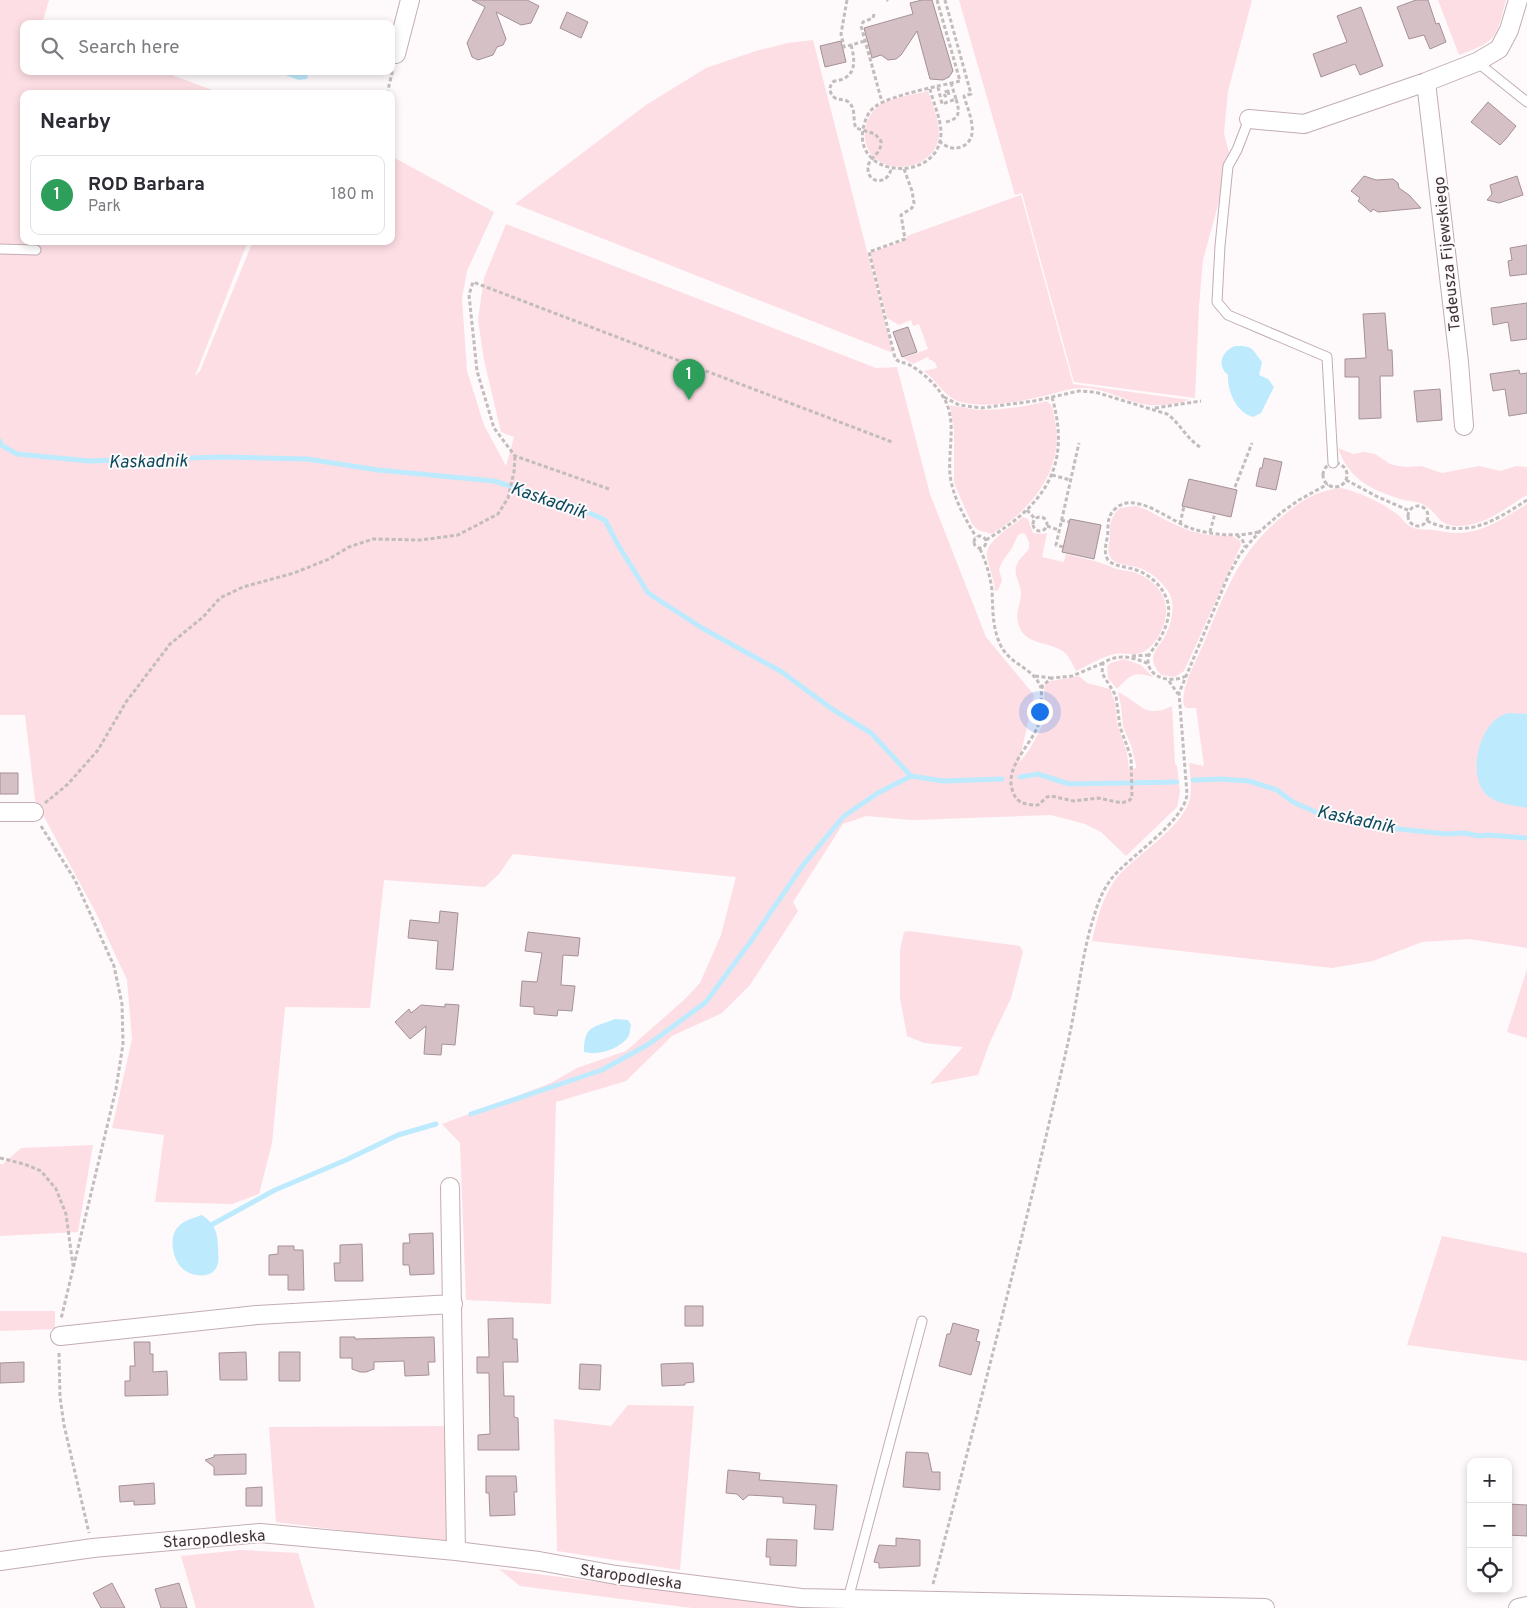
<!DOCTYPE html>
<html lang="en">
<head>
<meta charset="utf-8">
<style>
	body { margin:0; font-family:Overpass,sans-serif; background:#f7f7f7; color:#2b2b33 }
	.controls { position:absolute; right:15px; bottom:15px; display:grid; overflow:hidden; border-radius:10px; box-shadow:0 2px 8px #0003 }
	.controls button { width:45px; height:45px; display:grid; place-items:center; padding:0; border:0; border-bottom:1px solid #e1e1e2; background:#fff; color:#2b2b33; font:25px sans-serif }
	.you { position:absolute; left:1039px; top:711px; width:18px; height:18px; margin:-12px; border:4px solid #fff; border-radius:50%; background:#1a73e8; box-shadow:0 0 0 8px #1a73e833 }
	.badge { display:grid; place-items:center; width:32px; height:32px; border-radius:50%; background:#7c3aed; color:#fff; font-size:16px; font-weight:700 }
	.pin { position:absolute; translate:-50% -41px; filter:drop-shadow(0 1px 2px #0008) }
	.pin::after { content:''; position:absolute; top:26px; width:18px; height:15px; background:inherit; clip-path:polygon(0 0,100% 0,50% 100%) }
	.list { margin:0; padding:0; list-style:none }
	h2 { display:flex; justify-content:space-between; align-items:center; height:65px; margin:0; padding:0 20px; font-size:21px }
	h2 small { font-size:16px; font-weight:400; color:#7c7c81 }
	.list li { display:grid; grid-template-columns:32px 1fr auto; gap:15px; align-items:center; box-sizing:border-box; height:80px; margin:0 10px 10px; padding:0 10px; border:1px solid #e1e1e2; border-radius:10px }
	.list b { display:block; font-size:19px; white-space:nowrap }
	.list p { margin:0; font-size:16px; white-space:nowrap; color:#7c7c81 }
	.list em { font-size:16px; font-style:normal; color:#7c7c81 }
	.icon { flex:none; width:28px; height:28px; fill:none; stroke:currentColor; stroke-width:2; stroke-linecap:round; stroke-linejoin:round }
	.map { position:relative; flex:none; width:1527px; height:1608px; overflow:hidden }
	.search { position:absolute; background:#fff; box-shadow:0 2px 8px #0003; left:20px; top:20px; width:375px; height:55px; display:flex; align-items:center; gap:12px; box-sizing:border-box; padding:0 18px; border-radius:10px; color:#7c7c81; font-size:19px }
	.panel { position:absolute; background:#fff; box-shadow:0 2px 8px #0003; left:20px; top:90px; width:375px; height:155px; border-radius:10px }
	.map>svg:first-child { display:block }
</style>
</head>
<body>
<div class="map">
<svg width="1527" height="1608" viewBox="0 0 1527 1608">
	<rect width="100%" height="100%" fill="#fef9fa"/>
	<!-- green -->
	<path fill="#fddee5" d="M0,0H49L42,24H24V71H161L223,94H24V241H248L195,376L200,371L253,241H391V156L494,212L467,271L462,298L467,371L484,425L506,466L514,437L501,432L484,360L478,320L484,278L506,224L876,368L897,367L930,494L986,637L1034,695L1019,762C1028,755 1043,727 1045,715C1046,704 1042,693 1046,683L1051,681L1079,676L1087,683L1110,689L1115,702L1117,723L1127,753L1129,769L1136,768V765L1131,745L1123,727L1121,706L1118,692C1140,702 1144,720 1172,706L1175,764L1177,766L1180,792L1177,807L1126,856L1101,832L1085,824L1051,815L912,820L866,816L843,824L793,902L798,911L750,985L722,1013L672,1036L626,1081L556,1102L551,1304L466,1300L460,1143L442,1124L551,1083L577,1068L626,1051L685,999L700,983L721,935L736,877L513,854L499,874L485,887L384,880L370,1008L285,1007L272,1143L259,1194L232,1204L155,1202L164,1135L112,1128L132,1039L127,980L96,913L35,800L25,715H0Z
		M959,0H1252L1228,91L1224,134L1229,152L1224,183L1203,260L1199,306L1195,398L1074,382L1022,193L1015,195Z
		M1438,0H1506C1496,39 1497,41 1459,55Z
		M813,40L893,353L515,204L646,105L706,68L756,51L788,43Z
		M928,91C932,104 940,122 939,136C933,179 860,177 865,130C866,120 872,111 880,105C893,97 913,95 928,91Z
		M1021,195L1073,384L1190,400C1176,404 1162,406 1148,405C1126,402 1106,388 1082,388C1070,388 1059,392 1048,395C1022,401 991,408 965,403C945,400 939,382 924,371L937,368L935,362H933L932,360H930L928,357L913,364L903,358L928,349L919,324L913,326L911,320L899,325L887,318L870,253L906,240L907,236Z
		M1046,401C1053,404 1054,413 1055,421C1065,469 1031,510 992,534L978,530L972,524L954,483V430L950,406C954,405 973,410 980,410C1002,410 1025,407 1046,401Z
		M1338,448L1353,454L1365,452L1375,454L1390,464L1398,466L1406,467L1421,466L1442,473L1479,466L1500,471L1516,466L1527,467V495C1505,508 1488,524 1461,526C1438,527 1440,515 1426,506C1421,502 1411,501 1404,500C1373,491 1349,480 1338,448Z
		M1341,488C1362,493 1380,502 1397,514C1401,517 1404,522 1408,525C1416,531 1425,529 1434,530C1442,531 1449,533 1457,533C1484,533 1505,517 1527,504V948L1469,939L1422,942L1373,961L1332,968L1092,941C1097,919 1102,899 1115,880C1134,855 1184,828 1190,798C1192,787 1190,774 1189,763L1204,766L1196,708H1187L1184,706C1180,689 1196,661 1203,645C1225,593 1238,552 1284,515C1303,499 1317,491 1341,488Z
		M1136,506L1147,510L1167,521L1190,531L1208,535L1232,536L1240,541L1241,545L1184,671L1175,677L1161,675C1157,670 1153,665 1153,658C1154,650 1160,645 1164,638C1171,626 1177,604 1168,591C1162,582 1152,573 1142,569C1132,564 1113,567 1109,554C1107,548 1110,542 1110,536C1110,524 1110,517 1120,508Z
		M1023,517L1028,519L1033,533L1043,534L1047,533L1042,557L1064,562L1066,554C1083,558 1098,561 1114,568C1121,571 1129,570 1136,573C1155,580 1171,598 1165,620C1162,631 1156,644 1145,651C1135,657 1125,652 1115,654C1101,657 1089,665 1076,671C1073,665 1069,656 1064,652C1047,640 1024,646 1018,623C1015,612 1021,604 1021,593C1021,584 1014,576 1016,567C1020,552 1037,553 1025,534L1022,533L1018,535L1012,548L1002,562L999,569L1002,581L998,590L995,591C994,578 989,568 987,556C985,541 1012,527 1023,517Z
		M1124,659L1141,665L1153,677C1132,671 1131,675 1117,689L1108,678L1107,666L1111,663Z
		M909,931L1020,946L1023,952L1011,998L990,1042L978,1075L930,1084L963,1047L924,1043L907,1036L900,998V950L904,932Z
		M1527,969V1038L1507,1032Z
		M93,1145L78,1232L0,1236V1164H3L21,1148Z
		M1442,1236L1527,1253V1361L1407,1345Z
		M0,1311H55V1329L0,1331Z
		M628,1405L694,1406L680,1570L557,1551L554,1419L611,1426Z
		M451,1426L450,1544L276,1522L269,1427Z
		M241,1550L298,1553L315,1608H196L181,1556Z
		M499,1569L630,1586L805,1605L923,1608H692L520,1586Z"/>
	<!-- water -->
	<path fill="#bdebfd" d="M275,71H309L307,79L299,80Z
		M1235,346C1254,346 1251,348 1262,362L1259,375L1268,379L1274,387L1261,413L1253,417C1237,413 1227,392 1228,375C1216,365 1222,351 1235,346Z
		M1509,713L1527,714V808C1513,805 1493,804 1484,792C1467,770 1481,718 1509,713Z
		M615,1019L628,1020L631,1025C630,1029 630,1034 628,1037C620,1049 598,1056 584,1052C584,1025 593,1028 615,1019Z
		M202,1215C215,1224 218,1233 218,1248C218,1253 219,1259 218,1263C215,1279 193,1278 183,1269C173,1261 168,1237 178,1227C184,1220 194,1218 202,1215Z"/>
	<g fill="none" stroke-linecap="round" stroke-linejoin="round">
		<!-- stream -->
		<path stroke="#bdebfd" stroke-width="5" d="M0,441L1,445L17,454L89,461L223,457L307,459L378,470L494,481L572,505L605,520L618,545L648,593L702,628L782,672L832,709L871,733L911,776L943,781L1002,779
			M1020,777L1038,774L1069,784L1177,782
			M1193,780L1221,779L1249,781L1277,790L1293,802L1327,817H1351L1390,828L1446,834L1464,833L1479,836L1488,835L1527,838
			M471,1114L602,1070L649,1044L706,1002L751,941L803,865L844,816L878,793L911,776
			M213,1224L275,1190L346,1160L398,1135L436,1124"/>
	</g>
	<!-- building -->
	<path fill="#d5c0c5" stroke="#a59195" d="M472,0H527L539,6L531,23L521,25L496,12L506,39L503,45L497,47L493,55L478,60L472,57L467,43L485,7Z
		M922,0H932L953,71L949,77L943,80L930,79L917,31L901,55L896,59L888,60L881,55L872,58L864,28L913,14L910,3Z
		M1416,0H1428L1436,24L1439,23L1446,42L1430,49L1424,35L1409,39L1397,7Z
		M1361,7L1383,66L1360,75L1355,64L1321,77L1313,54L1347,42L1337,16Z
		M567,12L588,22L581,38L560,28Z
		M841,41L846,62L825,67L820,46Z
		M1488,102L1516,126L1506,139L1500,145L1471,122Z
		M1364,176L1376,180L1393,179L1398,183L1399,188L1409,195L1421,208L1378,212L1373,209L1371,212L1358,201L1360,198L1351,191Z
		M1517,176L1523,195L1499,203L1487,200L1492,194L1490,185Z
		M1527,245V274L1510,276L1508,261L1512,260L1510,248Z
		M1527,303V339L1511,341L1508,322L1493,325L1491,308Z
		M1385,313L1388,350H1392L1393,376H1380L1381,418L1359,419V377H1345V359L1366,358L1363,314Z
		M908,327L917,352L902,357L893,332Z
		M1519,370L1520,374L1527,373V413L1509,416L1505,389L1493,391L1490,374Z
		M1440,389L1442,420L1417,422L1414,391Z
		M1264,458L1282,462L1276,490L1256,486L1260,468H1262Z
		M1189,479L1237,490L1231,517L1182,506Z
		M1070,519L1101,525L1094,559L1062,552Z
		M0,773H18V794H0Z
		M440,911L458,913L453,970L436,969L438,941L408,938L410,920L439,923Z
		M528,932L580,938L578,956L563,955L561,985L575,986L572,1011L558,1010L557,1016L534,1014V1007L520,1006L522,981L537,982L542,953L525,951Z
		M445,1004L459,1005L455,1045L442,1044L441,1055L424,1054L426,1026L410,1039L395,1022L409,1009L411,1013L421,1005L445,1007Z
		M433,1233L434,1274L410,1275L409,1265H403V1243H410L409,1234Z
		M362,1244L363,1281H335L334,1263H340V1245Z
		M278,1246H294V1250H303L304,1290H288V1275H269V1255L278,1254Z
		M685,1306H703V1326H685Z
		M513,1318V1339H517L518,1362H503L504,1396H514V1417L518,1418L519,1450H478V1435L490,1434L489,1373H477V1357H489L488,1319Z
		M953,1323L979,1330L976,1341L980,1342L971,1375L939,1366L947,1334H950Z
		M340,1337H355V1339L434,1337L435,1362H428L429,1375L405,1376L404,1361L374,1362V1369L366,1372H360L352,1369V1358H340Z
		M134,1342H150V1354H153V1372L167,1371L168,1395L125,1396V1381H130V1366H135Z
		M246,1352L247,1380H220L219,1353Z
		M279,1352H300V1381H279Z
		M24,1362V1382L0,1383V1363Z
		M684,1363H693L694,1382L685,1383V1385L662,1386L661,1364Z
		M580,1364L601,1365L600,1390L579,1389Z
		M906,1452L928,1453L932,1472H940V1490L903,1487Z
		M246,1454V1474L214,1475V1467L205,1460L214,1457V1455Z
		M728,1470L760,1473L759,1480L837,1485L833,1530L814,1529L816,1505L783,1503V1497L749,1495L743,1500L737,1494L726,1493Z
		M486,1476H516L517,1492H514L515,1515L490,1516L489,1493H486Z
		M154,1483L155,1504L134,1505V1501L120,1502L119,1486Z
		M262,1487V1506H246V1488Z
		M1508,1504L1527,1505V1536L1508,1535Z
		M896,1538L920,1540V1566L879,1568V1563L874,1562L879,1545L896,1546Z
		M767,1539L797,1540L796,1566L770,1565V1557H766Z
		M112,1583L125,1608H101L93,1593Z
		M179,1583L187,1608H161L155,1589Z"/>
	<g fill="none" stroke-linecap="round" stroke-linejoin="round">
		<defs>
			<path id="service" d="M1477,62L1527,102
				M1249,119L1237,150L1228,166L1220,246L1217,302L1228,315L1327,357L1333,463
				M0,249L36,250
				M848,1599L922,1321"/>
			<path id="minor" d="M396,54L410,0
				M1426,82L1459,362L1464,426
				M1249,119L1304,124L1426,82L1477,62L1499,49L1509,30L1518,0
				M0,812H34
				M450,1187L456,1551
				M60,1336L257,1315L453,1304
				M0,1561L93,1548L260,1533L456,1551L539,1561L616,1575L801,1598L1265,1608
				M1518,1608L1527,1606"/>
		</defs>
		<!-- service casing -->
		<use href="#service" stroke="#c2adb2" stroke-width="11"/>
		<!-- minor casing -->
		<use href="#minor" stroke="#c2adb2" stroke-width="20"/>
		<!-- path -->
		<path stroke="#c2bcbd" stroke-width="3" stroke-dasharray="4 2.5" stroke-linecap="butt" d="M847,0L841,34L844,47L865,41
			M887,0L888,1
			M874,14L873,18L863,22L861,26L882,102
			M851,45C856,62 856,79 834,81C828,87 829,93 835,98C839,100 843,99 847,101C857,107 852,120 856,128L875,134L881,141C882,155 867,158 868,169C868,184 888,185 891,169
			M938,87L942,104L956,99L951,83
			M930,89C933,102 941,119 941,133C940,183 854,179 863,129C865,120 868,111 876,106C891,95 940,86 960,81L937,0
			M948,91L949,95L945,96L944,92Z
			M387,94L393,69
			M946,122C960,119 960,112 956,99
			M939,141C946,147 953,150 961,147C982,139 968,111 964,96L971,94L945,0
			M904,169L912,191L914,203L912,208L901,215L905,239L869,252L895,358C899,363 903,362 908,364C923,372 939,387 946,402C956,424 948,451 950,474C952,496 965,518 976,537
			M944,397L959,405L981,408L1034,401L1079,391L1095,392L1167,414C1180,423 1186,438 1200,447
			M1155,408L1201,401
			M1323 475a12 12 0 1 1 24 0a12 12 0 1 1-24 0Z
			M1052,475L1070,480
			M1346,480L1378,497L1410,511
			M1235,487L1252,443
			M609,489L515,456L494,428L477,371L469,295L473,282L892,442
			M1408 516a10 10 0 1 1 20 0a10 10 0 1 1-20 0Z
			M1027,510L1035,519
			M1033 524a7 7 0 1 1 14 0a7 7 0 1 1-14 0Z
			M1061,520L1069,522
			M1427,521C1467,539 1493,522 1527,500
			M1180,524L1184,506
			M1047,526L1059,530
			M1210,532L1215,513
			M1237,535L1243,541L1245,547
			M974 542a6 6 0 1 1 12 0a6 6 0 1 1-12 0Z
			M986,540C1044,505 1072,467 1052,397
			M1063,547L1056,545L1079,443
			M980,549C986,562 990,575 992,590C993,609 992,626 1000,644C1010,666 1034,667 1041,688
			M1132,656L1149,655
			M1103,663L1072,676L1052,678L1043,685C1039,697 1044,710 1039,723C1032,745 1003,767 1013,792C1017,804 1027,805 1038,805L1047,797L1051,796L1074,801L1098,798L1122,803L1130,800L1132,797L1131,757L1120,727L1116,696L1102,673L1103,663C1119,653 1132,657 1149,664
			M1035,676L1051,678
			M1186,676C1172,683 1147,679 1148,659C1148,654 1153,650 1156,645C1165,631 1174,612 1165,595C1158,581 1144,571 1129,568C1121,566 1114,566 1108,560C1102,550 1108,541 1108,530C1108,521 1108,516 1115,509C1135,489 1172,523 1193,529C1212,535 1238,537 1258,532
			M1169,681L1178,694
			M45,803L68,784L98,750L126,702L170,644L203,617L220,598L243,587L294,573L329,559L349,547L373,539L421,540L458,535L498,514L508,498L514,472L515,456
			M41,826L75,880L114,966L122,1004L123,1044L116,1089L61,1319
			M0,1158L24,1164L41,1171L56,1189L66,1214L73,1266
			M59,1353L60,1397L64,1425L89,1533
			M933,1584C973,1432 1012,1280 1048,1128C1057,1089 1067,1051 1074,1012C1080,980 1084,947 1094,916C1098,903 1103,889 1112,878C1130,856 1185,821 1187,794L1179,693L1229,574L1240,554L1259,532L1282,512L1299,500L1328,484"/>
		<!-- service -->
		<use href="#service" stroke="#fff" stroke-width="9"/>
		<!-- minor -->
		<use href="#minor" stroke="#fff" stroke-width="18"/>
	</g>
	<g text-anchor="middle" stroke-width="4" stroke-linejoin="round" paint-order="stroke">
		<!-- street labels -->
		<g font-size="16" fill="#3c3335" stroke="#fef9fa">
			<text transform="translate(1446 254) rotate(-96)" y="6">Tadeusza Fijewskiego</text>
			<text transform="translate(214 1538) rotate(-4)" y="6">Staropodleska</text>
			<text transform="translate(631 1576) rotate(8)" y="6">Staropodleska</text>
		</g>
		<!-- water labels -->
		<g font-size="18" font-style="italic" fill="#0b4b5d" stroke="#fef9fa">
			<text transform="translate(148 461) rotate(-1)" y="6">Kaskadnik</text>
			<text transform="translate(549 500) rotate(19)" y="6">Kaskadnik</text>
			<text transform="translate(1356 819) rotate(12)" y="6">Kaskadnik</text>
		</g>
	</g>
</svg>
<div class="controls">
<button>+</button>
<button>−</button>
<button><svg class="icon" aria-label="locate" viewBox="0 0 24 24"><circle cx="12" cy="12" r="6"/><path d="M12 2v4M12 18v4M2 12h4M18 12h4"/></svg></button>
</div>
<div class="you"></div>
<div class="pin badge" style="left:689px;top:400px;background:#2e9e5b">1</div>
<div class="search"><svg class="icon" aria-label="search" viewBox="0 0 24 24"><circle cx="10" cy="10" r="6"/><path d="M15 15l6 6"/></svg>Search here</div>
<section class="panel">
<h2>Nearby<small></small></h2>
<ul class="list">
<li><span class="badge" style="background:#2e9e5b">1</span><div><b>ROD Barbara</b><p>Park</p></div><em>180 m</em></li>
</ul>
</section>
</div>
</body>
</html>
